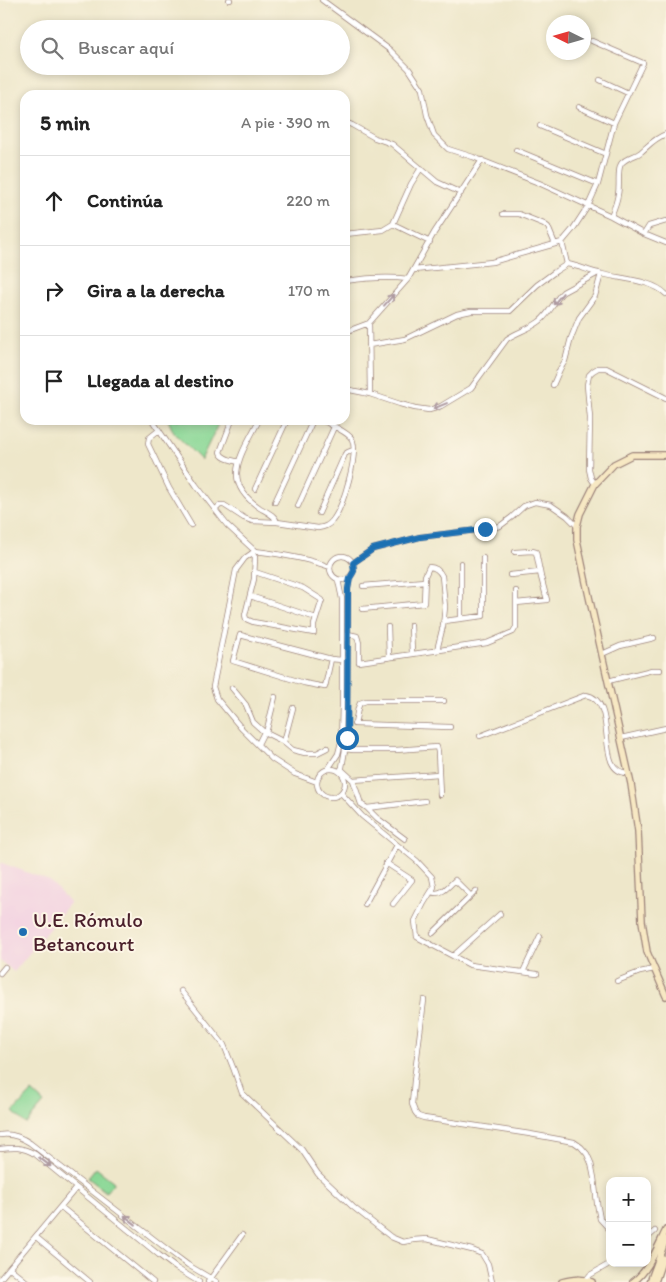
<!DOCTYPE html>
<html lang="es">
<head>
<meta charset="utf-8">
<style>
	body { margin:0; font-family:Itim,sans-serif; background:#f6f6f6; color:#222 }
	.controls { position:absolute; right:15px; bottom:15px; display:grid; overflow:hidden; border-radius:10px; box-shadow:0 2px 8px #0003 }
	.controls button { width:45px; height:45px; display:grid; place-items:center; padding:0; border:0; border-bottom:1px solid #e0e0e0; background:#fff; color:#222; font:25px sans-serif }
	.compass { position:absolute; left:546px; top:15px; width:45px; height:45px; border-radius:50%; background:#fff; box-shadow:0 2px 8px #0003; rotate:275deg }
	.stop { position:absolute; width:15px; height:15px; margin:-11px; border:4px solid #1f6fb2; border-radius:50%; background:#fff }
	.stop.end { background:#1f6fb2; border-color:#fff; box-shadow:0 1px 5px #0008 }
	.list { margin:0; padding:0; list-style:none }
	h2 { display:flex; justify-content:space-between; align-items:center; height:65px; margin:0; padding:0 20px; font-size:21px }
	h2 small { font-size:16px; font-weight:400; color:#767676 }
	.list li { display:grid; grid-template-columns:32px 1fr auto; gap:15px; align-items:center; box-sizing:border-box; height:90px; padding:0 20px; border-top:1px solid #e0e0e0 }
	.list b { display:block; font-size:19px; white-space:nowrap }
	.list em { font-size:16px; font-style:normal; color:#767676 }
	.icon { flex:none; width:28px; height:28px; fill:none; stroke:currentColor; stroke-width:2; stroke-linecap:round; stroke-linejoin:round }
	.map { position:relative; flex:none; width:666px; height:1282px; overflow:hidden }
	.search { position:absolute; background:#fff; box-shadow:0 2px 8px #0003; left:20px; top:20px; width:330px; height:55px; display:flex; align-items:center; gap:12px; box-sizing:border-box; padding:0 18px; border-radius:28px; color:#767676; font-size:19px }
	.panel { position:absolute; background:#fff; box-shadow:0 2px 8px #0003; left:20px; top:90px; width:330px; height:335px; border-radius:15px }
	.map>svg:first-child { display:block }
</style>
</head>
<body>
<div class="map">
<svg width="666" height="1282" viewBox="0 0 666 1282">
	<rect width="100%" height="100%" fill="#fcf5e5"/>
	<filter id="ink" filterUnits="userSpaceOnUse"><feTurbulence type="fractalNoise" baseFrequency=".02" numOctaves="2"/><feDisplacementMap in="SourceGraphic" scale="10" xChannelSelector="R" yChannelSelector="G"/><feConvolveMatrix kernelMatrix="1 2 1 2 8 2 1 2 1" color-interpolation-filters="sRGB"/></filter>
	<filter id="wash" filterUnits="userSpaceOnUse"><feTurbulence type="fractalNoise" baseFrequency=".0096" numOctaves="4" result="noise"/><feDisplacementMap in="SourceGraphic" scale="20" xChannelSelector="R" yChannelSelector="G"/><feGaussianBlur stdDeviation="1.12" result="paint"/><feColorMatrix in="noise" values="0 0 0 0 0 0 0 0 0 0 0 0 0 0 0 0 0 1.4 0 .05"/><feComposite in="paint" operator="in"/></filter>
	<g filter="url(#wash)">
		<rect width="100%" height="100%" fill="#eee7ca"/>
		<!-- built -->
		<path fill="#f2cfe1" d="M2,863L50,881L70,903L14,972L0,961V864Z"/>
		<!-- green -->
		<path fill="#89d795" stroke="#6a7b60" d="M168,420H220L201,460L174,433Z
			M32,1092L44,1103L26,1124L13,1112Z
			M96,1168L114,1182L106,1192L88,1178Z"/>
	</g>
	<g filter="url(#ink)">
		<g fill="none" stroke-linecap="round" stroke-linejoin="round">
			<defs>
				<path id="minor" d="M229,0H230
					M322,0L390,50L409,69L422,89L427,115L434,135L448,149L473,157L539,183L611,216L644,234L666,243
					M600,80L628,93
					M579,107L614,123
					M345,122L352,125L375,138L392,144L437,182L461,193
					M540,126L606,154
					M516,150L598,184
					M503,214H519L544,224L548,227L555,244
					M611,216C614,209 617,202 618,194C620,186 617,170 621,164C626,157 635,157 641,152C649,145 655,138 666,134
					M393,224L430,242
					M345,234L383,230L393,224L411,184L421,168
					M644,234L649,226L666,221
					M567,264C578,266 587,270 598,273C618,279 651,279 666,294
					M414,270L492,262L562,242L573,229L588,206L598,184L614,123L643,63L592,41
					M345,281C366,278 386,276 408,279
					M345,332L369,323
					M369,345L405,339L457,314L471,311H510L537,285L556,271L567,264L562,242
					M553,385L560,369L565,361L571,338L579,318L595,296L601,274
					M345,389L370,394L400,404L415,408L429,410L436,408L441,406L471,388L507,339C517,332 530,329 540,321C548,315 554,303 560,295L563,292L598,273
					M370,394L369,323L408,279L434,233L482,160
					M152,420L196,485L227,525L255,551
					M232,420L220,452C222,459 232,460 239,462
					M259,420C242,454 219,481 260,508C267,512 275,515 277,522
					M159,430L149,438L148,444L169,488L191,525
					M595,484L591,478L589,469L590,418L587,385L589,375L593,371L598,368H606L666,398
					M255,489L287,420
					M275,502L313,420
					M298,506L334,427
					M215,510L220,505H224L244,518L252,521L277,522L318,528C324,527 328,526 332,521C343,508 359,454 352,439C348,432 329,424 322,420
					M319,513L345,454L348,452L353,450
					M515,552L532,551L536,552L541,577L547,600L516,603
					M252,553L255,557L254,579L245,615L246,619L253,622L314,633V625L322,600L303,588L255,572
					M330 568a12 12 0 1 1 24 0a12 12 0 1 1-24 0Z
					M353,563L373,549L420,537L485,529L500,526L512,517L524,506L535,502L551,505L567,516L577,526
					M461,563V618
					M510,575L540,572
					M363,586L425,581
					M250,596L316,618
					M362,609L424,603L425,576L429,567C435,567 439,570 442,576L445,607L443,626L437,650
					M444,621L483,616V558
					M411,625L412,654
					M388,627L389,657
					M348,634L357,636L359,643V662L487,643L513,632L516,627V591
					M602,654L620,646L654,638
					M331,659L325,687L304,683L233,661L240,635L331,659L342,660
					M608,681L652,670H660
					M232,688L246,705L253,722L264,732L282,741L293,750L305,753H317L327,748
					M354,724L450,727
					M355,724L358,708L360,703L366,701H444
					M266,733L275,697
					M480,736L586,695C621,701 592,774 629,773
					M621,738L666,728
					M284,742L293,708
					M258,744L264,732
					M345,749L353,750H396L437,747L438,752L440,795
					M328,769L338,754L341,742L342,705V599L338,580
					M341,769L353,780L361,804L367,808L377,818L405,839
					M317 783a14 14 0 1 1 28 0a14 14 0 1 1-28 0Z
					M341,773L347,738L348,589L350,578
					M353,780L439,774
					M317,782L295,774L272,759L242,729L217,699L213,687L236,570L245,558L255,551C280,554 306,558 330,567
					M341,793L362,816L417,861L432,877L434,887L424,903L415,921L417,937L470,965L537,974
					M367,808L425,801
					M386,863L412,880L393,904
					M431,892C441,896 448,887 455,880L471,896
					M365,904L397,845
					M433,933L476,891
					M453,956L500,914
					M523,972L540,936
					M0,973L5,967
					M617,981L640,972L654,969
					M181,991L224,1045L234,1070L242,1093L302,1150L318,1174L353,1207L391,1237L403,1242L413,1240L427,1239L472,1250L482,1254L488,1264L492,1282
					M424,1000L414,1081L412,1104L415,1112L418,1116L424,1118L530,1134L574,1142L581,1147L587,1154L591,1163L594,1178L597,1203L600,1219L610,1230
					M0,1135C11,1133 21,1137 30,1143L168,1250L188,1265L217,1282
					M0,1149C15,1147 22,1147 35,1154L159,1255L176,1268L199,1282
					M61,1207L153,1282
					M36,1237L90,1282
					M647,1238L655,1231
					M10,1268L27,1282
					M0,1279L76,1188
					M586,1280L590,1275L611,1263
					M208,1282L242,1235"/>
				<path id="secondary" d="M666,455H632L614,464L595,484L580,514L577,526V540L588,592L631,784L638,831L642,921L647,952L666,996
					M562,1282C573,1279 581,1278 592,1282
					M633,1282C648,1272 658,1246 666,1230
					M650,1282L666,1239
					M655,1282L663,1258"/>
			</defs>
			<!-- minor casing -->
			<use href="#minor" stroke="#9c837a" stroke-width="6"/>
			<!-- secondary casing -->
			<use href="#secondary" stroke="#9c837a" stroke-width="8"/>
			<!-- minor -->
			<use href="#minor" stroke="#fff" stroke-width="4.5"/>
			<!-- secondary -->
			<use href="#secondary" stroke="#f7e8c3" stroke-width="5.5"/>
		</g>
		<!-- one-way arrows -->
		<defs><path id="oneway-shaft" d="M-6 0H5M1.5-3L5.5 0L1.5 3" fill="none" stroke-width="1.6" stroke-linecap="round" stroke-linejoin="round" transform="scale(1.25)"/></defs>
		<g stroke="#ae9aa0">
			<use href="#oneway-shaft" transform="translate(558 299) rotate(129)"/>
			<use href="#oneway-shaft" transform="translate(389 300) rotate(-49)"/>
			<use href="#oneway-shaft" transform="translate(440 406) rotate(157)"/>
			<use href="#oneway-shaft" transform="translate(45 1162) rotate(38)"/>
			<use href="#oneway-shaft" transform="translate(130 1220) rotate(-142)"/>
		</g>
	</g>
	<g fill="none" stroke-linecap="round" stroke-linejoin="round" filter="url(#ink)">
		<!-- route -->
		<path stroke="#1f6fb2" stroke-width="6" d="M347,738L348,589L350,578L354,571L353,563L373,549L420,537L485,529"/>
	</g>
	<!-- markers -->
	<circle fill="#1f6fb2" stroke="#fcf5e5" stroke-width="2" cx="23" cy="932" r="5"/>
	<g text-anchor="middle" stroke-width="4" stroke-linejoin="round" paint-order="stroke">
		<!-- poi labels -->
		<g font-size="21" fill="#4a1f2b" stroke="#fcf5e5" text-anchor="start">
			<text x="33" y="927">U.E. Rómulo<tspan x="33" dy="24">Betancourt</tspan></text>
		</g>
	</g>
</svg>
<div class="controls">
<button>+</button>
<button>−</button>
</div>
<svg class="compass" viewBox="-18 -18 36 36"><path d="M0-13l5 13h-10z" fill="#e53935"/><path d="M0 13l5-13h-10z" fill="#767676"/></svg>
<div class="stop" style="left:347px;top:738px"></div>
<div class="stop end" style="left:485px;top:529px"></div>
<div class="search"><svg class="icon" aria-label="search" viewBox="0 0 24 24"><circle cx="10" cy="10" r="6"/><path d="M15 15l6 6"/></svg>Buscar aquí</div>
<section class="panel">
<h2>5 min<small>A pie · 390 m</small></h2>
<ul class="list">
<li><svg class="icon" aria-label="ahead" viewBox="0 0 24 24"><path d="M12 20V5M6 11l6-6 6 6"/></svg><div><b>Continúa</b></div><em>220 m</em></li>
<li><svg class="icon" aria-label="right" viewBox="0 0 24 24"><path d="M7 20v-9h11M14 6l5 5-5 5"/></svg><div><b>Gira a la derecha</b></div><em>170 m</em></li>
<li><svg class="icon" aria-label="arrive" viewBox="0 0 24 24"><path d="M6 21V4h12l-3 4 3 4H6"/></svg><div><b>Llegada al destino</b></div></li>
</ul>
</section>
</div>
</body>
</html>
